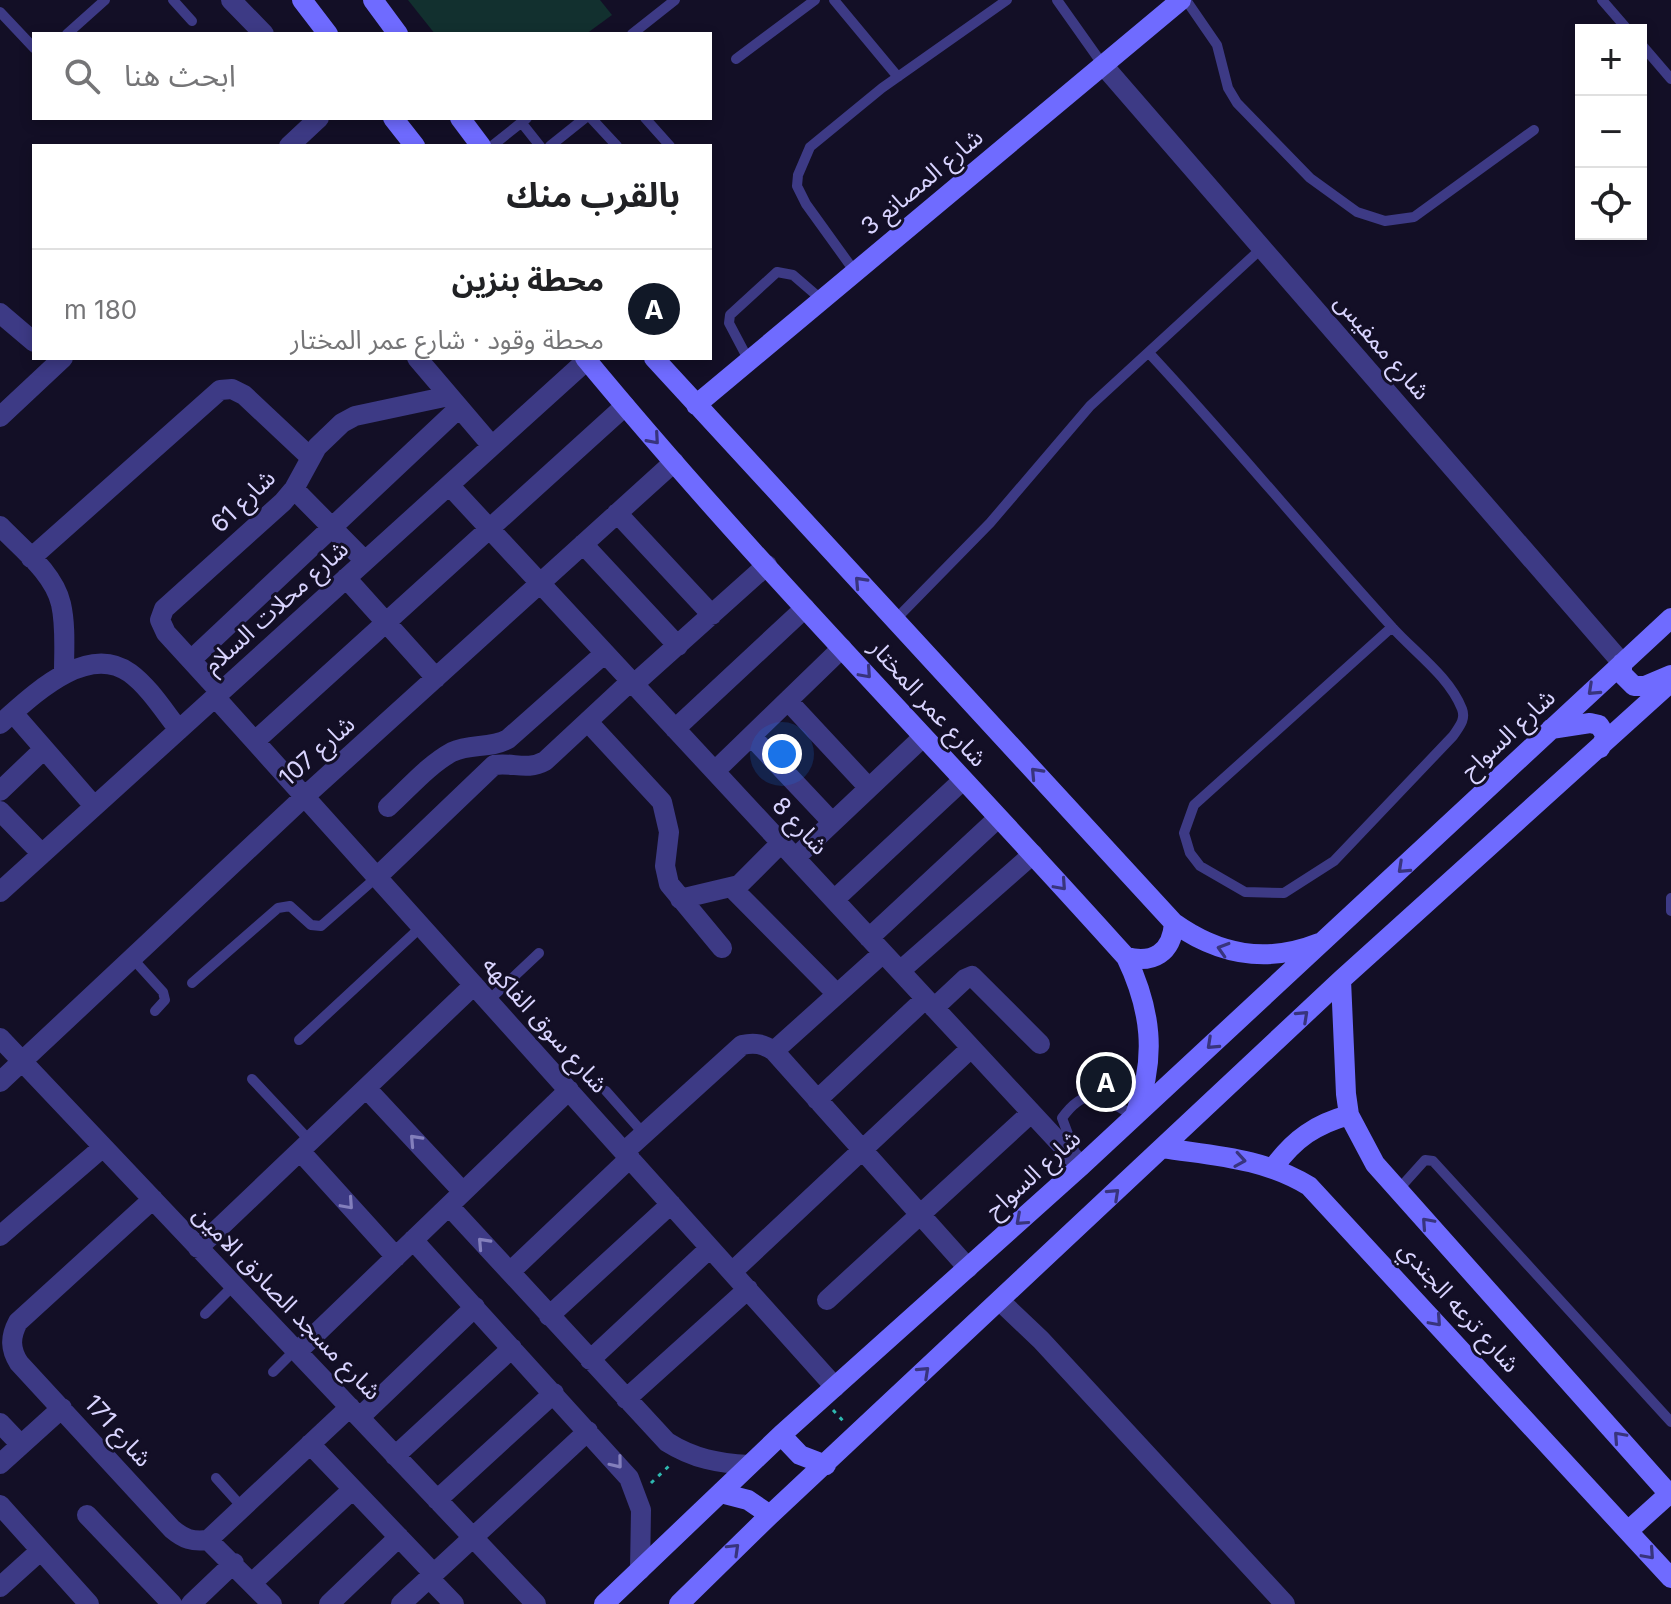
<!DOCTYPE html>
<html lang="ar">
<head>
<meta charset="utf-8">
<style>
	body { margin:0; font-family:Inter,"Noto Sans Arabic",sans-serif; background:#f6f6f6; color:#202124; direction:rtl }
	.controls { position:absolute; right:24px; top:24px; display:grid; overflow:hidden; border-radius:0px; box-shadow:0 4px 12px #0003 }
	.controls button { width:72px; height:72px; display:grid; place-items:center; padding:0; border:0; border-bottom:2px solid #e0e0e0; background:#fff; color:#202124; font:40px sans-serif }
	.you { position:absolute; left:782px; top:754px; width:28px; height:28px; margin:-20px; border:6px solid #fff; border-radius:50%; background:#1a73e8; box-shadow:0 0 0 12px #1a73e833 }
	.badge { display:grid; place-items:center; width:52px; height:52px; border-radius:50%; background:#111827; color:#fff; font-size:26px; font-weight:700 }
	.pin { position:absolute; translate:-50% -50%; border:4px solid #fff; box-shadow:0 2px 8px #0006 }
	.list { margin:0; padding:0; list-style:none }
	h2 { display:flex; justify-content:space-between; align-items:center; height:104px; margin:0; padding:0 32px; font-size:34px }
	h2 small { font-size:26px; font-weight:400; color:#757577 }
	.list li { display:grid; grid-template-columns:52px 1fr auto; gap:24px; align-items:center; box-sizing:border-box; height:112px; padding:0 32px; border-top:2px solid #e0e0e0 }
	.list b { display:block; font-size:30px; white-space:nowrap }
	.list p { margin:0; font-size:26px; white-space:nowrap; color:#757577 }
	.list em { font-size:26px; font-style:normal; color:#757577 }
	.icon { flex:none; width:44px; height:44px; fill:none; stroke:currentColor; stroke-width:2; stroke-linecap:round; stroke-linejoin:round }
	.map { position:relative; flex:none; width:1671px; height:1604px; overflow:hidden; direction:ltr }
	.search { position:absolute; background:#fff; box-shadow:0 4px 12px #0003; left:32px; top:32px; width:680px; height:88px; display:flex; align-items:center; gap:20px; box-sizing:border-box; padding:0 28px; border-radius:0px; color:#757577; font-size:30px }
	.panel { position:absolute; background:#fff; box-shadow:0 4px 12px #0003; left:32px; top:144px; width:680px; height:216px; border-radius:0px; direction:rtl }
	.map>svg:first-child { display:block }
</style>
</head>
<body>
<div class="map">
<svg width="1671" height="1604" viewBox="0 0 1671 1604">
	<rect width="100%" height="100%" fill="#130f26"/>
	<!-- green -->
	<path fill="#12302f" d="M408,0H600L612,15L586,34H435Z"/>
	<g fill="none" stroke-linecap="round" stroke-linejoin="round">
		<!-- path -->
		<path stroke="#2fb8b0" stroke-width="3" stroke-dasharray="4 6" stroke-linecap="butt" d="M833,1410L844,1422
			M651,1483L669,1466"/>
		<!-- lane -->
		<path stroke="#3d3a85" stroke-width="10" d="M173,0L192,21
			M834,0L898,77
			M1057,0L1103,65
			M1186,0L1217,45L1228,88L1237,103L1310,178L1357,212L1385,221L1414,217L1534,130
			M1602,0L1628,30
			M0,12L34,48
			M67,34L105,0
			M632,34L675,0
			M1641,44L1671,79
			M736,59L815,0
			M591,118L617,146
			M645,118L670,146
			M521,122L540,146
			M492,146L527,118
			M550,146L585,118
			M855,272L806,204L797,186L798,175L810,147L882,88L1007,0
			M1149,353C1232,442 1309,536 1391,626C1414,652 1449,676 1462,709C1466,720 1459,727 1453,736L1334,861L1284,893L1245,892L1200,866L1190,853L1184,833L1194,805L1392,627
			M749,361L729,323L730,315L777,272L793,275L822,300
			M895,620L990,523L1090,406L1262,248
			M1671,898V911
			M133,959L163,992L165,1000L155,1011
			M192,983L278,908L290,906L311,925L321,926L378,876
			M488,1001L539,953
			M299,1040L422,926
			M252,1079L310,1141
			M606,1091L644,1134
			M1074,1150L1062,1118C1088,1082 1103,1098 1134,1116
			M1398,1190L1425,1160L1433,1161L1671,1422
			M205,1314L234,1285
			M273,1372L295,1350
			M216,1478L242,1507"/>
		<!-- street -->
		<path stroke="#3d3a85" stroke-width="20" d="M231,0L264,34
			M1103,65L1622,663
			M289,146L319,118
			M0,313L34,342
			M417,358L492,446
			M0,417L63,358
			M449,485L1081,1166
			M294,489L365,561
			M617,513L712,615
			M0,526C21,548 54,573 61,604C66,626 64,650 64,672
			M583,544L678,646
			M31,558L220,390L232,389L244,395L310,457
			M346,578L436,678
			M191,660L459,408
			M634,684L767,565
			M220,692L166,633L160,620L164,609L283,502L294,489L317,447L342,423L355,416L449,396
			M215,697L835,1387
			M788,701L869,788
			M13,713L94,806
			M588,722L662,802L669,832L665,866L669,884L722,948
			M0,724C30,698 86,641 130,673C149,687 164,711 179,730
			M675,729L805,608
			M751,736L832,822
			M255,741L625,406
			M715,771L842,648
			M0,791L44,749
			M388,807C408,789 428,765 452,752C470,743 490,749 508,739L605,653
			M0,811L42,854
			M795,858L923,737
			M378,876L494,765C513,762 527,771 545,761L631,681
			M732,888L837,994
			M0,892L587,360
			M680,899L739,885L781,843
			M834,900L963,780
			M869,938L998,818
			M900,971L1033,854
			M934,1008L965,979L972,976L1040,1044
			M0,1038L536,1604
			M774,1051L883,953
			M0,1082L303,798L674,462
			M366,1088L463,1192
			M817,1100L925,999
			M300,1151L396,1257
			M624,1152L742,1045C755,1042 763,1044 774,1051L968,1268
			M153,1199L18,1322C10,1337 10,1349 19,1363L172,1529C184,1539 192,1542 208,1540L350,1407
			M449,1206L667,1442C694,1459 718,1463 749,1465
			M0,1236L102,1148
			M413,1240L629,1478L641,1510L640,1570
			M198,1248L474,985
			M510,1272L630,1158
			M732,1272L971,1048
			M827,1300L1031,1113
			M1000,1301L1041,1340L1285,1604
			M549,1316L671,1204
			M297,1352L569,1090
			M590,1360L710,1248
			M626,1399L748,1289
			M360,1417L475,1307
			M0,1423L21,1445
			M310,1444L434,1574
			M395,1456L512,1348
			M0,1464L62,1408
			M437,1500L554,1393
			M0,1505L89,1604
			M87,1515L172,1604
			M208,1540L272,1604
			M429,1578L454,1604
			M252,1583L353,1489
			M0,1587L40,1551
			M191,1604L234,1563
			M329,1604L399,1537
			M401,1604L588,1431"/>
		<!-- secondary -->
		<path stroke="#6f6bff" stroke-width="20" d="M302,0L328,34
			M373,0L398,34
			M393,118L415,146
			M460,118L481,146
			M585,358C756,565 947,757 1126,957C1151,1009 1157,1057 1136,1112
			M654,358L1174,923C1219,955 1266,964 1319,943
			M696,405L1181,0
			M1622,663V674L1634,686H1645L1671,675
			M1551,729L1590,723L1599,725L1606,736L1600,748
			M1126,957C1153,964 1172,953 1174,923
			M1341,980L1346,1094L1349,1115L1375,1164L1671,1496
			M1163,1148C1215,1156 1263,1158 1309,1186L1671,1578
			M1274,1167C1294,1139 1316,1124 1349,1115
			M781,1435L800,1455L826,1465
			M721,1493L748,1500L770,1515
			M1628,1531L1669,1494
			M604,1604L781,1435L1081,1166L1671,618
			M679,1604L770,1515L1341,980L1671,682"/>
	</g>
	<!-- one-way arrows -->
	<defs><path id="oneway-chevron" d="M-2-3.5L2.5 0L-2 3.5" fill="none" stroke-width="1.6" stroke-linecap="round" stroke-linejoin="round" transform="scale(2)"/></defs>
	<g stroke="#38347d">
		<use href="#oneway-chevron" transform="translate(654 439) rotate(49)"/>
		<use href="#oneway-chevron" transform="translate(860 582) rotate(-133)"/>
		<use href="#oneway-chevron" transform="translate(866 673) rotate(48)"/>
		<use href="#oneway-chevron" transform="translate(1593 690) rotate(137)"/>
		<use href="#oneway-chevron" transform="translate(1036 773) rotate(-133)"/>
		<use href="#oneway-chevron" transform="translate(1403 868) rotate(137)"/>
		<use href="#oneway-chevron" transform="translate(1061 885) rotate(48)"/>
		<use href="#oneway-chevron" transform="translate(1223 949) rotate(-163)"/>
		<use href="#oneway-chevron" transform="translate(1303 1016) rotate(-43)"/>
		<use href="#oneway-chevron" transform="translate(1212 1044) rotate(137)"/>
		<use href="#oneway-chevron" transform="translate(1240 1160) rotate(9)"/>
		<use href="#oneway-chevron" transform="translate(1114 1194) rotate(-43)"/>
		<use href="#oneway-chevron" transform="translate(1021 1220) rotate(138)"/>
		<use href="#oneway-chevron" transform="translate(1427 1223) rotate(-132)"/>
		<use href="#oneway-chevron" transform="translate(1436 1321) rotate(48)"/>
		<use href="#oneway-chevron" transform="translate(924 1372) rotate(-43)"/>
		<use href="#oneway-chevron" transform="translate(1619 1437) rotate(-132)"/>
		<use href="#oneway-chevron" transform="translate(734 1549) rotate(-44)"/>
		<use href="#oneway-chevron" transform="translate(1649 1554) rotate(48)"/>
	</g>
	<g stroke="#837fbc">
		<use href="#oneway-chevron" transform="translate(415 1140) rotate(-133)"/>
		<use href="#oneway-chevron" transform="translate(348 1204) rotate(48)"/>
		<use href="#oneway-chevron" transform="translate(483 1243) rotate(-133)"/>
		<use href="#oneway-chevron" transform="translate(617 1463) rotate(51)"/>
	</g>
	<g text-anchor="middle" stroke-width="6" stroke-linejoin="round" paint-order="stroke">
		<!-- street labels -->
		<g font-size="24" fill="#d9d4ff" stroke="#130f26">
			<text transform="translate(922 182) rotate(-40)" y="8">شارع المصانع 3</text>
			<text transform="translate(1382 347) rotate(49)" y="8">شارع ممفيس</text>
			<text transform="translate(243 501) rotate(-44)" y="8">شارع 61</text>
			<text transform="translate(276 607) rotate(-42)" y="8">شارع محلات السلام</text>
			<text transform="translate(928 703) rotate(48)" y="8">شارع عمر المختار</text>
			<text transform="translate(1508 734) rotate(-43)" y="8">شارع السواح</text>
			<text transform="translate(317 751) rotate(-42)" y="8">شارع 107</text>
			<text transform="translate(800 826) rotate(47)" y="8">شارع 8</text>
			<text transform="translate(545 1025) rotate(48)" y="8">شارع سوق الفاكهه</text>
			<text transform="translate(1033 1174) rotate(-42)" y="8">شارع السواح</text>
			<text transform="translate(287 1303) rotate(46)" y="8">شارع مسجد الصادق الامين</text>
			<text transform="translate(1459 1307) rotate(48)" y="8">شارع ترعه الجندي</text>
			<text transform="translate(118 1431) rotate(48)" y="8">شارع 171</text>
		</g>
	</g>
</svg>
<div class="controls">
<button>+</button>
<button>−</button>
<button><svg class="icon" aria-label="locate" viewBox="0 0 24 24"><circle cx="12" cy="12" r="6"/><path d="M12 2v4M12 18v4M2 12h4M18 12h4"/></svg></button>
</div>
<div class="you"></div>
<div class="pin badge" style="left:1106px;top:1082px">A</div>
<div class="search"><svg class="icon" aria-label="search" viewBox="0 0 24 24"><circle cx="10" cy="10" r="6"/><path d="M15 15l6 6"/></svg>ابحث هنا</div>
<section class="panel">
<h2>بالقرب منك<small></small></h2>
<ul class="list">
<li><span class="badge">A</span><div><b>محطة بنزين</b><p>محطة وقود · شارع عمر المختار</p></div><em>180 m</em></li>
</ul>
</section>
</div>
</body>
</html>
